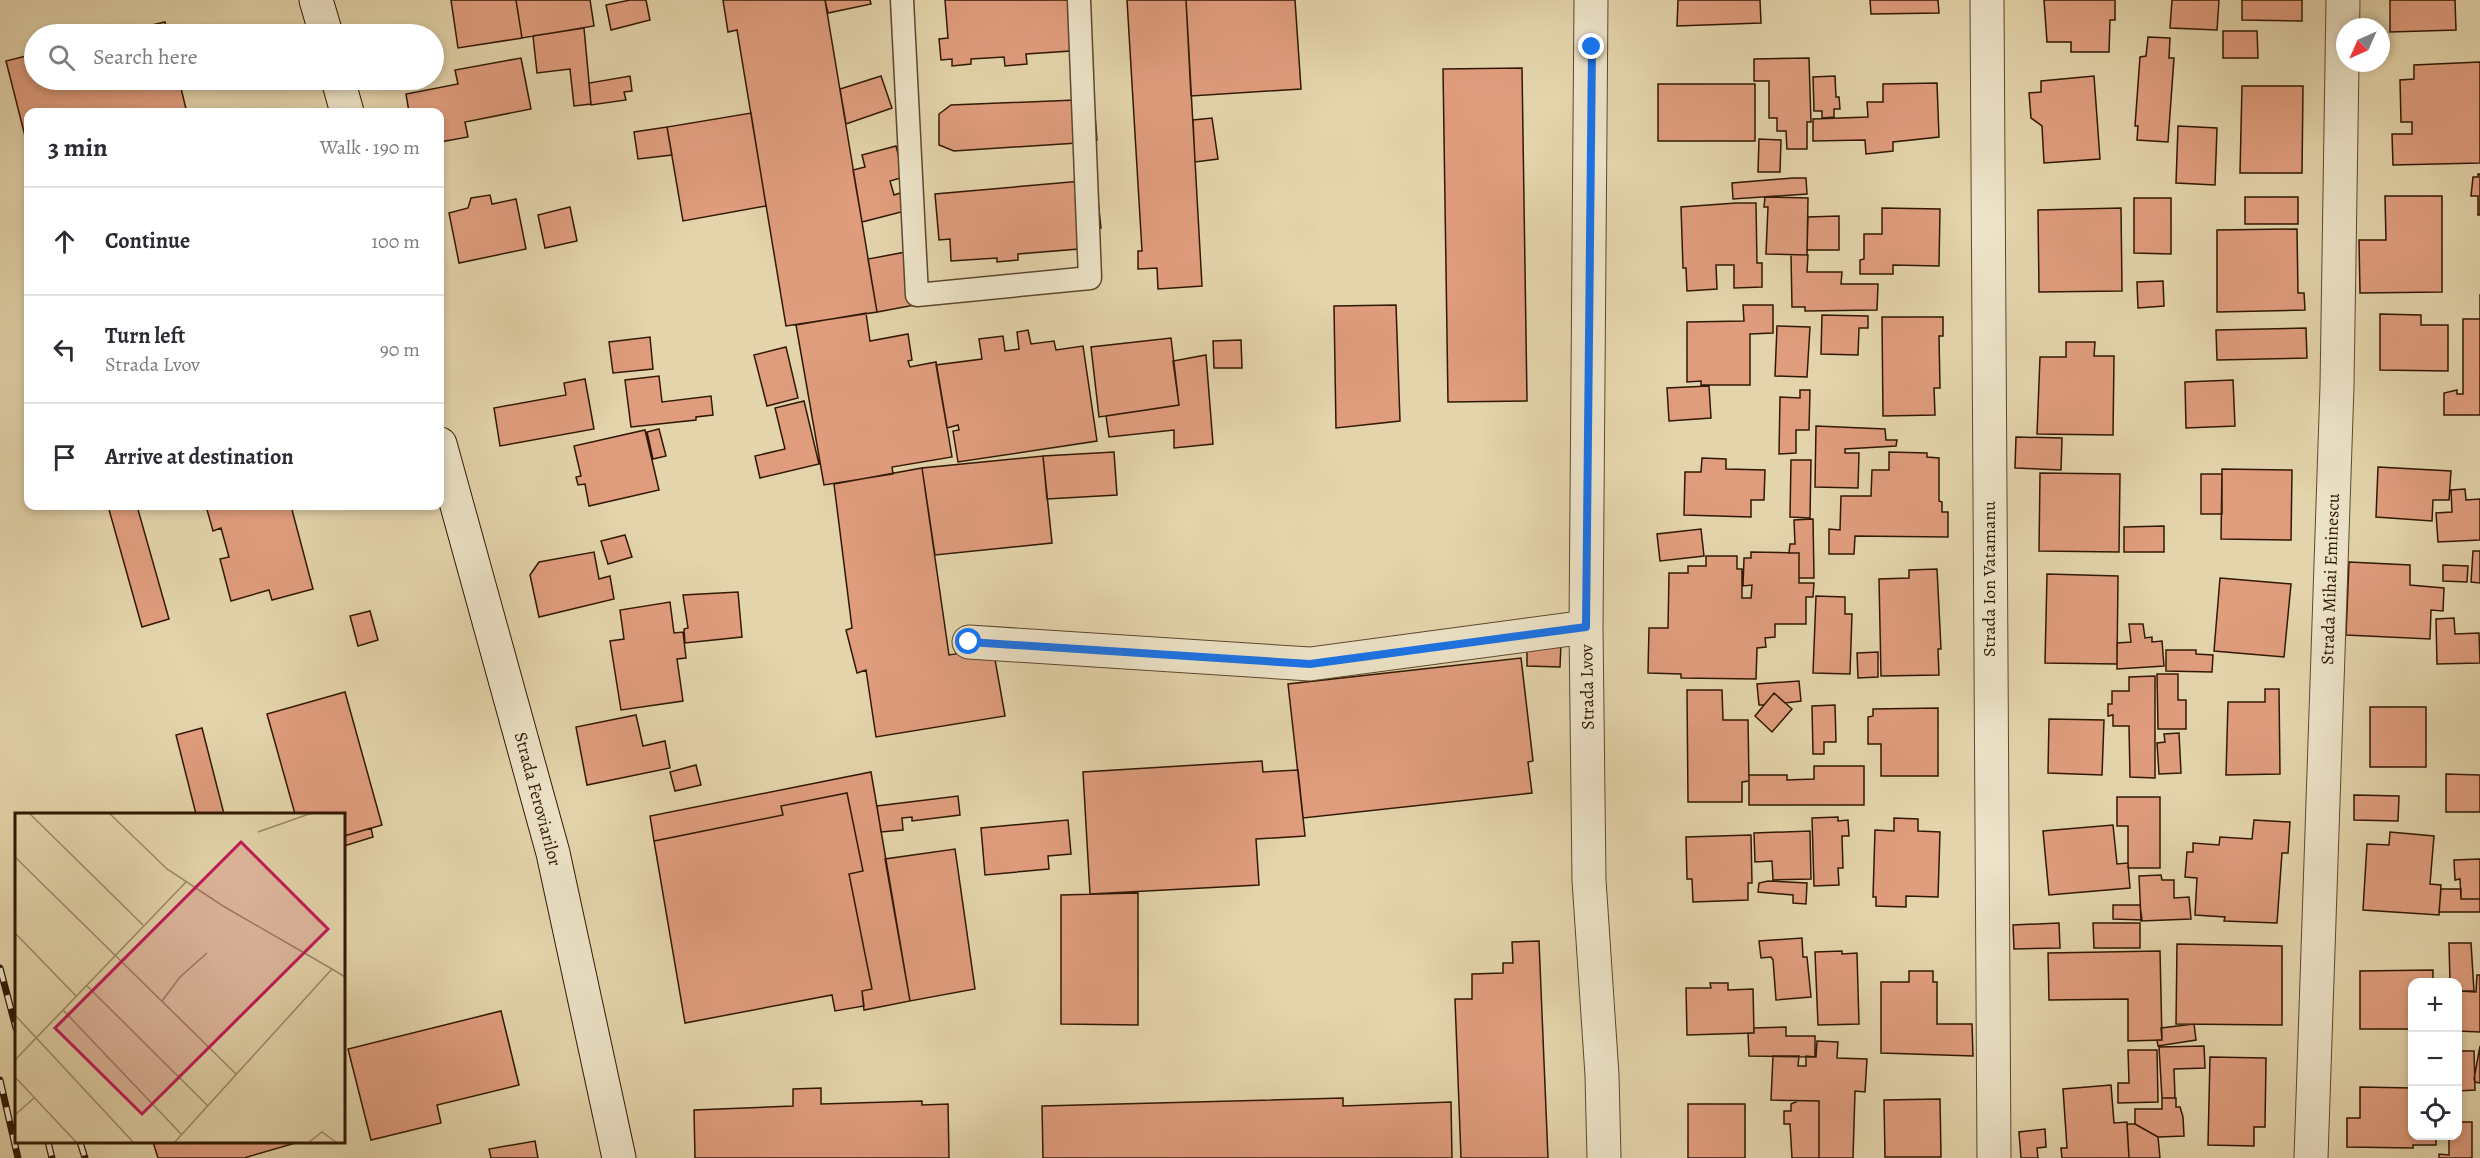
<!DOCTYPE html>
<html lang="en">
<head>
<meta charset="utf-8">
<style>
	body { margin:0; font-family:Alegreya,serif; background:#f7f7f7; color:#2b2b33 }
	.controls { position:absolute; right:18px; bottom:18px; display:grid; overflow:hidden; border-radius:12px; box-shadow:0 3px 9px #0003 }
	.controls button { width:54px; height:54px; display:grid; place-items:center; padding:0; border:0; border-bottom:2px solid #e1e1e2; background:#fff; color:#2b2b33; font:30px sans-serif }
	.compass { position:absolute; left:2336px; top:18px; width:54px; height:54px; border-radius:50%; background:#fff; box-shadow:0 3px 9px #0003; rotate:225deg }
	.stop { position:absolute; width:18px; height:18px; margin:-14px; border:4px solid #1a73e8; border-radius:50%; background:#fff }
	.stop.end { background:#1a73e8; border-color:#fff; box-shadow:0 2px 6px #0008 }
	.list { margin:0; padding:0; list-style:none }
	h2 { display:flex; justify-content:space-between; align-items:center; height:78px; margin:0; padding:0 24px; font-size:26px }
	h2 small { font-size:20px; font-weight:400; color:#7c7c81 }
	.list li { display:grid; grid-template-columns:39px 1fr auto; gap:18px; align-items:center; box-sizing:border-box; height:108px; padding:0 24px; border-top:2px solid #e1e1e2 }
	.list b { display:block; font-size:22px; white-space:nowrap }
	.list p { margin:0; font-size:20px; white-space:nowrap; color:#7c7c81 }
	.list em { font-size:20px; font-style:normal; color:#7c7c81 }
	.icon { flex:none; width:33px; height:33px; fill:none; stroke:currentColor; stroke-width:2; stroke-linecap:round; stroke-linejoin:round }
	.map { position:relative; flex:none; width:2480px; height:1158px; overflow:hidden }
	.search { position:absolute; background:#fff; box-shadow:0 3px 9px #0003; left:24px; top:24px; width:420px; height:66px; display:flex; align-items:center; gap:15px; box-sizing:border-box; padding:0 21px; border-radius:33px; color:#7c7c81; font-size:22px }
	.panel { position:absolute; background:#fff; box-shadow:0 3px 9px #0003; left:24px; top:108px; width:420px; height:402px; border-radius:12px }
	.map>svg:first-child { display:block }
</style>
</head>
<body>
<div class="map">
<svg width="2480" height="1158" viewBox="0 0 2480 1158">
	<rect width="100%" height="100%" fill="#e4d4ab"/>
	<filter id="stains"><feTurbulence type="fractalNoise" baseFrequency=".00333" numOctaves="4"/><feColorMatrix values="0 0 0 0 .2 0 0 0 0 .09 0 0 0 0 .02 0 0 0 .5 -.17"/></filter>
	<radialGradient id="worn" r=".72"><stop offset=".6" stop-color="#630" stop-opacity="0"/><stop offset="1" stop-color="#630" stop-opacity=".3"/></radialGradient>
	<!-- building -->
	<path fill="#e09d7e" stroke="#311803" stroke-width="1.5" d="M451,0H516L522,38L458,48Z
		M516,0H590L594,26L522,38Z
		M630,0H646L650,20L611,30L606,5Z
		M723,0H825L877,312L786,326L737,30L728,32Z
		M825,0H870L871,4L828,13Z
		M945,0H1088L1086,50L1026,54L1027,64L1005,66L1004,57L971,59V64L952,66V59L941,60L939,39L948,38Z
		M1127,0H1186L1202,286L1158,289L1157,268L1138,269V251H1142Z
		M1186,0H1295L1301,89L1191,96Z
		M1678,0H1760L1761,23L1677,26Z
		M1870,0H1938L1939,13L1871,14Z
		M2044,0H2115V20H2110L2109,52H2071V42H2047Z
		M2172,0H2219L2217,30L2170,28Z
		M2242,0H2302V21L2242,20Z
		M2390,0H2455L2456,30L2390,32Z
		M165,22L168,34H114Z
		M584,28L591,104L574,106L570,69L537,73L533,36Z
		M2223,31H2257L2258,58H2223Z
		M2148,37L2170,38L2169,58H2174L2168,142L2137,140L2138,126H2135L2140,57L2146,56Z
		M34,54V80H179L186,109L171,112H28V148L6,61Z
		M521,58L531,109L465,122L468,137L440,142V112H409L406,94L458,84L455,70Z
		M1809,58L1811,122H1807V149H1787L1786,131H1777V118H1769V81H1754V59Z
		M2480,62V163L2393,165L2392,134H2412V122H2401L2400,80L2414,79V65Z
		M1522,68L1527,401L1448,402L1443,69Z
		M630,76L632,91L624,92L626,100L591,105L589,83Z
		M881,76L892,108L846,124L840,89Z
		M1835,76L1836,97H1839L1840,109H1834V117L1822,118V111H1814L1813,77Z
		M2094,76L2100,159L2044,163L2042,126L2031,118L2029,93L2041,92V81Z
		M1937,83L1939,137L1893,142V151L1866,154L1865,140L1813,141V119L1868,117L1867,102H1883V84Z
		M1658,84H1755V141H1658Z
		M2242,86H2303L2302,173H2240Z
		M1076,100L1094,104L1097,140L1093,142L954,151L939,145V114L951,105Z
		M751,113L766,206L683,221L667,127Z
		M1212,118L1218,159L1195,162L1193,120Z
		M2178,126L2217,128L2215,185L2176,183Z
		M667,127L672,155L638,159L634,132Z
		M1759,139L1781,140L1780,172H1758Z
		M896,146L904,177L890,181L894,195L900,193L905,211L862,222L853,170L865,167L862,155Z
		M2478,174H2480V215H2478V196H2471L2473,177H2478Z
		M1793,178H1806L1807,194L1733,199L1732,183Z
		M1082,181L1097,191L1101,228L1089,229L1091,248L1018,254V260L997,262V258L951,261L950,239L939,240L935,194Z
		M490,195L492,204L516,199L526,249L459,263L449,213L468,208L471,198Z
		M2385,196H2442V292L2360,293L2359,240H2386Z
		M1765,197L1808,198L1807,255L1766,254L1768,207H1764Z
		M2245,197H2298V224H2245Z
		M2134,198H2171V254L2134,253Z
		M1736,203H1756L1757,263H1762V287L1734,288V265H1716L1717,289L1687,291L1686,268H1683L1681,207Z
		M570,207L577,241L545,248L538,215Z
		M1882,208L1940,209L1939,266L1893,265V274H1860V260L1864,259V234H1882Z
		M2121,208L2122,291L2039,292L2038,210Z
		M1839,216V250H1807L1808,217Z
		M2297,229L2298,293H2304L2305,310L2217,312V230Z
		M906,252L915,305L877,312L868,259Z
		M1791,255H1808L1807,272H1842L1841,284H1878L1877,310L1805,311V307H1792Z
		M2163,281L2164,306L2138,308L2137,282Z
		M2480,294V415H2444V393L2457,390V394H2463V319H2480Z
		M1396,305L1400,421L1336,428L1334,306Z
		M1743,305H1773V333L1750,334V385H1701V381L1687,382V322L1744,321Z
		M866,313L870,341L908,334L912,360L908,361L910,367L936,362L952,457L892,467L893,474L824,485L796,325Z
		M2380,314L2421,315V325H2448V371L2380,370Z
		M1822,315L1868,316V328H1859L1858,355L1821,354Z
		M1882,317H1943V336H1939L1940,388H1934L1935,415L1883,416Z
		M1777,326L1810,327L1807,377L1775,376Z
		M2306,328L2307,358L2217,360L2216,330Z
		M1028,330L1031,344L1054,341L1056,350L1083,346L1097,441L958,462L953,431L959,430L958,425L947,428L936,365L982,359L979,339L1003,336L1005,351L1019,349L1017,332Z
		M650,337L653,369L613,373L609,342Z
		M1171,338L1179,405L1099,417L1091,347Z
		M1241,340L1242,368H1214L1213,341Z
		M2066,342H2095L2094,356H2114L2113,435L2037,434L2040,357H2066Z
		M786,347L798,398L767,406L754,355Z
		M1206,355L1213,444L1174,448V430L1109,437L1106,416L1179,405L1173,361Z
		M659,376L662,402L711,396L713,415L696,417V420L631,427L625,380Z
		M585,379L594,429L500,446L494,408L566,395L564,383Z
		M2233,380L2235,426L2186,428L2185,382Z
		M1709,386L1711,418L1669,421L1667,388Z
		M1800,390H1810L1809,430H1796V453L1779,454L1780,397L1800,398Z
		M804,401L819,464L760,478L755,456L785,449L775,408Z
		M1816,426L1885,429L1886,440H1897L1896,446L1845,449V453H1859L1858,488L1815,487Z
		M659,429L666,456L653,459L647,432Z
		M645,430L659,490L589,506L585,484L578,485L576,477L581,476L574,446Z
		M2016,437L2062,438L2061,470L2015,468Z
		M1114,452L1117,495L1047,499L1043,456Z
		M1889,452L1927,453V457L1939,458V501L1942,502V512H1948V537L1855,536L1854,554H1829V529L1840,530L1841,496H1871L1872,470H1889Z
		M1043,456L1052,543L935,555L922,468Z
		M1702,458L1726,459V469L1765,470L1764,500H1751V517L1684,515L1685,472H1701Z
		M1791,460H1811L1810,518L1790,517Z
		M2378,467L2451,471L2449,500H2433L2432,521L2376,517Z
		M922,468L949,655L993,648L1005,716L876,737L866,670L857,673L846,630L852,628L834,484Z
		M2222,469L2292,470L2291,540L2221,539Z
		M2040,473L2120,474L2119,552L2039,551Z
		M2201,474H2222V514H2201Z
		M2465,489L2466,500L2480,499V540L2438,542L2436,513L2452,512L2451,490Z
		M108,506H137L169,619L142,627Z
		M206,506H291L313,589L272,600L269,590L231,601L220,559L229,557L221,528L213,531Z
		M1813,519L1814,578H1799V553H1789L1790,544H1795L1794,520Z
		M2164,526V552H2124V527Z
		M1701,529L1704,556L1660,561L1657,534Z
		M625,535L632,557L608,564L601,541Z
		M2473,551H2480V583L2471,582Z
		M594,552L599,579L610,576L614,599L539,617L530,575L539,562Z
		M1751,552L1799,553V583H1814L1813,597H1806V624H1775V637L1765,638L1766,647L1757,648L1756,679L1681,678V674L1648,673L1649,628H1668L1669,573H1688V566H1706V556H1737V569H1742V598H1751L1752,585L1743,586L1744,558H1751Z
		M2349,562L2410,565V585L2444,588L2443,611L2431,610L2430,639L2346,635Z
		M2443,565L2468,566L2467,582L2443,581Z
		M1937,569L1941,649H1938L1939,675L1881,676L1879,579L1909,578V570Z
		M2047,574L2118,576L2117,664L2045,663Z
		M2220,578L2291,584L2284,657L2214,651Z
		M738,592L742,637L685,643L684,629L688,628L683,595Z
		M1816,596L1845,597V614H1852L1850,674L1813,673Z
		M670,602L674,633L683,632L686,658L677,659L683,701L621,710L610,641L624,639L620,610Z
		M370,611L378,640L358,646L350,616Z
		M2454,618L2455,634L2479,633L2480,663L2437,664L2436,619Z
		M2129,624H2143L2145,638L2152,637V642L2162,641L2164,666L2117,669V643L2131,642Z
		M1527,642H1561L1560,667L1527,666Z
		M2166,650H2196V654L2213,655L2212,672L2166,671Z
		M1878,652V677L1858,678L1857,653Z
		M1521,658L1533,761L1528,762L1532,793L1303,818L1288,684Z
		M2157,674H2178V700H2186V729H2158Z
		M2155,676V778L2130,777L2129,726H2113V715L2108,716V704H2112V691H2129V677Z
		M1799,681L1801,701L1785,703L1774,693L1764,705H1759L1757,684Z
		M2265,689H2279L2280,774L2226,775L2228,702H2265Z
		M1687,690H1722L1723,720H1748L1749,781L1742,782V802H1688Z
		M345,692L382,825L344,836V814H295L267,714Z
		M1774,693L1792,709L1772,732L1755,716Z
		M1835,705L1836,742H1824V754H1813L1812,706Z
		M2370,707H2426V767H2370Z
		M1938,708V776H1881V744H1868V717L1873,716V709Z
		M636,715L643,746L665,741L670,768L587,785L576,727Z
		M2049,719L2104,720L2102,775L2048,773Z
		M202,728L224,814H196L176,735Z
		M2179,733L2181,773L2159,774L2157,743L2165,742L2164,734Z
		M1262,761L1263,772L1298,770L1305,836L1256,839L1259,885L1090,894L1083,772Z
		M696,765L701,785L675,791L670,772Z
		M1814,766H1864V805H1749V775H1787V780L1814,779Z
		M871,772L910,1001L864,1010L862,991L872,989L849,874L863,871L847,793L781,806L783,815L654,841L650,816Z
		M2446,774L2480,775V812H2446Z
		M847,793L863,871L849,874L872,989L862,991L864,1006L835,1011L832,995L685,1023L654,841L783,815L781,806Z
		M2354,795L2399,796L2398,821L2354,820Z
		M958,796L960,815L912,821V817L902,818L903,830L881,832L877,806Z
		M2117,797H2160V868H2128V826H2117Z
		M1838,817V821L1848,820L1849,836H1842L1843,868H1838L1839,885L1814,886L1812,818Z
		M1894,818L1918,819V831L1940,832L1938,897L1906,896V907L1876,906V897H1873L1875,830L1894,831Z
		M1068,820L1071,854L1048,856L1049,869L985,875L981,828Z
		M2254,820L2290,822L2288,853H2282L2277,923L2224,921L2225,917L2195,915L2197,878L2185,877L2187,852H2193V843L2219,845L2220,837L2252,839Z
		M2113,825L2117,864L2128,863L2130,888L2049,895L2043,831Z
		M371,828L373,837L344,846V836Z
		M1810,831L1811,879L1773,880L1772,861L1755,862L1754,833Z
		M2390,832L2434,836L2430,884L2441,885L2439,915L2363,910L2367,844L2389,845Z
		M1751,835L1752,883H1748V900L1693,902L1692,879H1687L1686,837Z
		M955,849L975,989L910,1001L885,859Z
		M2480,859V899H2461L2460,879L2455,880L2454,860Z
		M2161,875L2162,880H2174V898L2189,897L2191,919L2141,921L2139,876Z
		M1768,881L1807,883L1806,904L1793,903V895L1758,892L1759,883Z
		M2441,889H2461V899H2480V912H2439Z
		M1138,893V1025L1061,1024V895Z
		M2113,905H2140L2142,920L2113,919Z
		M2059,923L2060,948L2014,949L2013,925Z
		M2093,923H2140V948H2094Z
		M1802,938L1803,957H1807L1811,997L1776,1000L1773,960L1771,957L1761,958L1759,941Z
		M1539,941L1548,1158H1461L1455,999H1472V974L1503,973V963H1513L1512,942Z
		M2449,943H2471L2474,991H2458V982H2450Z
		M2177,944L2282,946V1025L2176,1024Z
		M1842,951V954L1857,953L1859,1024L1818,1025L1815,952Z
		M2160,951L2162,1040L2128,1041V999L2049,1000L2048,953Z
		M2433,970V982H2412V1029H2360V971Z
		M1909,971H1933V982H1937V1024H1972L1973,1056L1881,1053V982H1909Z
		M2477,975H2480V1032L2458,1031V991L2476,992Z
		M1710,983H1728V990L1753,989L1754,1033L1687,1035L1686,988H1711Z
		M501,1011L519,1085L437,1105L441,1123L371,1140L348,1049Z
		M2194,1024L2196,1040L2158,1046L2157,1040H2162L2161,1028Z
		M1786,1027V1036H1815V1057L1749,1056L1748,1033H1754V1028Z
		M1817,1041L1838,1042L1837,1058L1867,1059L1865,1092L1855,1091L1853,1158H1819V1101L1771,1100L1773,1056H1799L1798,1066H1806V1056L1816,1057Z
		M2204,1046L2205,1068L2174,1069L2175,1098H2162L2159,1047Z
		M2480,1046V1083L2475,1082L2474,1079Z
		M2128,1050H2157L2158,1102L2118,1103V1083H2129Z
		M2458,1051H2474L2475,1090L2458,1091Z
		M2210,1057L2266,1058L2265,1127H2254V1146L2208,1145Z
		M2111,1085L2114,1123L2127,1122L2129,1158H2062L2061,1148H2067L2063,1089Z
		M2360,1087L2412,1088V1136H2436V1145H2413V1148L2347,1147V1118H2360Z
		M821,1088V1104L922,1101V1105L948,1104L949,1158H695L694,1110L793,1106V1089Z
		M1343,1098V1106L1451,1102L1452,1158H1043L1042,1106Z
		M2162,1098H2176V1107H2180L2183,1117L2184,1136L2158,1137L2135,1124V1109H2162Z
		M1940,1099L1941,1157H1885L1884,1100Z
		M1798,1101H1819V1158H1792L1790,1124H1784V1111H1791V1104Z
		M1688,1104H1745V1158H1688Z
		M2458,1122H2472V1158H2439V1154L2449,1155V1136H2458Z
		M2127,1124H2135L2158,1137L2160,1158H2129Z
		M2045,1129L2046,1147L2037,1148L2038,1158H2021L2019,1132Z
		M535,1141L538,1158H491L489,1149Z
		M153,1142H299L244,1158H158Z"/>
	<g fill="none" stroke-linecap="round" stroke-linejoin="round">
		<defs>
			<path id="lane" d="M902,0L917,295L1090,278L1079,0"/>
			<path id="street" d="M1591,0L1586,627L1589,880L1602,1075L1604,1158
				M1987,0L1994,1158
				M969,642L1310,664L1586,627
				M2311,1158L2337,386L2343,0"/>
			<path id="secondary" d="M316,0L326,34
				M338,80L347,112
				M440,444L553,853L619,1158"/>
		</defs>
		<!-- lane casing -->
		<use href="#lane" stroke="#5e472d" stroke-width="25"/>
		<!-- street casing -->
		<use href="#street" stroke="#5e472d" stroke-width="35"/>
		<!-- secondary casing -->
		<use href="#secondary" stroke="#311803" stroke-width="35"/>
		<!-- lane -->
		<use href="#lane" stroke="#ede3c8" stroke-width="22"/>
		<!-- street -->
		<use href="#street" stroke="#ede3c8" stroke-width="33"/>
		<!-- secondary -->
		<use href="#secondary" stroke="#ede3c8" stroke-width="33"/>
		<defs>
			<path id="rail" d="M0,968L16,1028
				M0,1080L18,1158
				M48,1142L52,1158
				M80,1142L85,1158"/>
		</defs>
		<!-- rail casing -->
		<use href="#rail" stroke="#311803" stroke-width="7"/>
		<!-- rail -->
		<use href="#rail" stroke="#ede3c8" stroke-width="4.5" stroke-dasharray="14" stroke-linecap="butt"/>
	</g>
	<g fill="none" stroke-linecap="round" stroke-linejoin="round">
		<!-- route -->
		<path stroke="#1a73e8" stroke-width="8" d="M969,642L1310,664L1586,627L1592,47"/>
	</g>
	<g text-anchor="middle" stroke-width="4.5" stroke-linejoin="round" paint-order="stroke">
		<!-- street labels -->
		<g font-size="18" fill="#311803" stroke="#ede3c8">
			<text transform="translate(1989 579) rotate(-90)" y="6">Strada Ion Vatamanu</text>
			<text transform="translate(2330 579) rotate(-88)" y="6">Strada Mihai Eminescu</text>
			<text transform="translate(1587 687) rotate(-91)" y="6">Strada Lvov</text>
			<text transform="translate(538 799) rotate(75)" y="6">Strada Feroviarilor</text>
		</g>
	</g>
	<!-- overview -->
	<g transform="translate(15 813)">
		<rect width="330" height="330" fill="#e4d4ab"/>
		<path fill="none" stroke="#9c8968" stroke-width="1.5" d="M14,0L128,112M94,0L152,56L208,93L317,156M243,19L297,0M0,44L221,261M0,120L61,183M71,172L193,293M147,188L165,164L192,140M48,197L166,321M0,202L119,330M0,247L171,69M0,264L62,330M0,302L19,285M159,330L317,156L330,164M293,330L307,319L322,330"/>
		<path fill="#c2185b" fill-opacity="0.15" stroke="#c2185b" stroke-width="3" d="M226,29L313,116L127,301L40,215Z"/>
		<rect width="330" height="330" fill="none" stroke="#311803" stroke-width="3"/>
	</g>
	<rect width="100%" height="100%" filter="url(#stains)"/>
	<rect width="100%" height="100%" fill="url(#worn)"/>
</svg>
<div class="controls">
<button>+</button>
<button>−</button>
<button><svg class="icon" aria-label="locate" viewBox="0 0 24 24"><circle cx="12" cy="12" r="6"/><path d="M12 2v4M12 18v4M2 12h4M18 12h4"/></svg></button>
</div>
<svg class="compass" viewBox="-18 -18 36 36"><path d="M0-13l5 13h-10z" fill="#e53935"/><path d="M0 13l5-13h-10z" fill="#7c7c81"/></svg>
<div class="stop" style="left:969px;top:642px"></div>
<div class="stop end" style="left:1592px;top:47px"></div>
<div class="search"><svg class="icon" aria-label="search" viewBox="0 0 24 24"><circle cx="10" cy="10" r="6"/><path d="M15 15l6 6"/></svg>Search here</div>
<section class="panel">
<h2>3 min<small>Walk · 190 m</small></h2>
<ul class="list">
<li><svg class="icon" aria-label="ahead" viewBox="0 0 24 24"><path d="M12 20V5M6 11l6-6 6 6"/></svg><div><b>Continue</b></div><em>100 m</em></li>
<li><svg class="icon" aria-label="left" viewBox="0 0 24 24"><path d="M17 20v-9H6M10 6l-5 5 5 5"/></svg><div><b>Turn left</b><p>Strada Lvov</p></div><em>90 m</em></li>
<li><svg class="icon" aria-label="arrive" viewBox="0 0 24 24"><path d="M6 21V4h12l-3 4 3 4H6"/></svg><div><b>Arrive at destination</b></div></li>
</ul>
</section>
</div>
</body>
</html>
